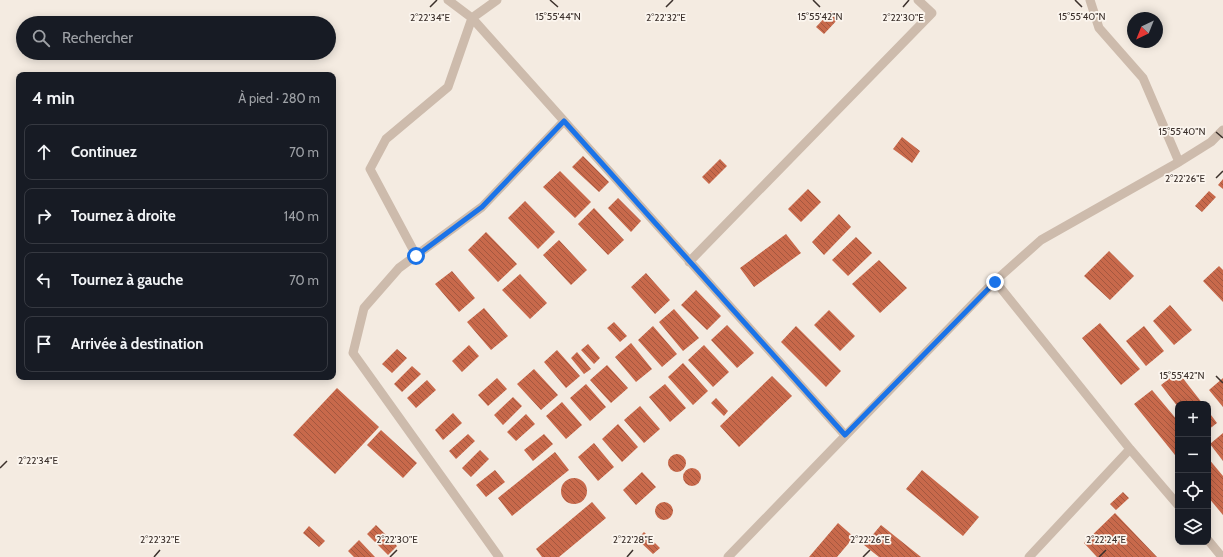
<!DOCTYPE html>
<html lang="fr">
<head>
<meta charset="utf-8">
<style>
	body { margin:0; font-family:Cabin,sans-serif; background:#242831; color:#f1f3f6 }
	.controls { position:absolute; right:12px; bottom:12px; display:grid; overflow:hidden; border-radius:8px; box-shadow:0 2px 10px #0003 }
	.controls button { width:36px; height:36px; display:grid; place-items:center; padding:0; border:0; border-bottom:1px solid #363941; background:#171b24; color:#f1f3f6; font:20px sans-serif }
	.compass { position:absolute; left:1127px; top:12px; width:36px; height:36px; border-radius:50%; background:#171b24; box-shadow:0 2px 10px #0003; rotate:223deg }
	.stop { position:absolute; width:12px; height:12px; margin:-9px; border:3px solid #1a73e8; border-radius:50%; background:#fff }
	.stop.end { background:#1a73e8; border-color:#fff; box-shadow:0 1px 4px #0008 }
	.list { margin:0; padding:0; list-style:none }
	h2 { display:flex; justify-content:space-between; align-items:center; height:52px; margin:0; padding:0 16px; font-size:17px }
	h2 small { font-size:13px; font-weight:400; color:#9ea1a6 }
	.list li { display:grid; grid-template-columns:26px 1fr auto; gap:12px; align-items:center; box-sizing:border-box; height:56px; margin:0 8px 8px; padding:0 8px; border:1px solid #363941; border-radius:8px }
	.list b { display:block; font-size:15px; white-space:nowrap }
	.list em { font-size:13px; font-style:normal; color:#9ea1a6 }
	.icon { flex:none; width:22px; height:22px; fill:none; stroke:currentColor; stroke-width:2; stroke-linecap:round; stroke-linejoin:round }
	.map { position:relative; flex:none; width:1223px; height:557px; overflow:hidden }
	.search { position:absolute; background:#171b24; box-shadow:0 2px 10px #0003; left:16px; top:16px; width:320px; height:44px; display:flex; align-items:center; gap:10px; box-sizing:border-box; padding:0 14px; border-radius:22px; color:#9ea1a6; font-size:15px }
	.panel { position:absolute; background:#171b24; box-shadow:0 2px 10px #0003; left:16px; top:72px; width:320px; height:308px; border-radius:8px }
	.map>svg:first-child { display:block }
</style>
</head>
<body>
<div class="map">
<svg width="1223" height="557" viewBox="0 0 1223 557">
	<defs>
		<pattern id="building-back-hatch" width="6" height="6" patternUnits="userSpaceOnUse"><rect width="6" height="6" fill="#c8694b"/><path d="M-1 5l2 2M0 0l6 6M5-1l2 2" fill="none" stroke="#a4573f"/></pattern>
	</defs>
	<rect width="100%" height="100%" fill="#f4ebe1"/>
	<!-- building -->
	<path fill="url(#building-back-hatch)" d="M831,11L839,18L824,34L816,27Z
		M902,137L920,151L912,163L893,149Z
		M583,156L609,182L599,192L572,167Z
		M720,159L727,166L709,184L702,177Z
		M560,171L591,202L575,218L543,187Z
		M1223,179V189L1218,185Z
		M808,189L821,202L801,222L788,209Z
		M1209,191L1216,197L1202,212L1195,206Z
		M618,198L641,221L631,232L608,208Z
		M525,201L555,232L538,249L508,218Z
		M594,208L624,240L608,255L578,224Z
		M839,214L851,227L824,255L812,242Z
		M486,232L517,264L498,282L468,250Z
		M786,234L801,253L754,287L740,268Z
		M856,237L872,253L848,276L832,260Z
		M559,240L587,270L571,285L543,255Z
		M1109,251L1134,276L1110,300L1084,276Z
		M879,260L907,288L880,313L852,284Z
		M1219,266L1223,270V302L1203,281Z
		M452,271L475,298L459,312L435,284Z
		M646,273L670,300L655,314L631,287Z
		M520,274L547,303L530,319L502,290Z
		M696,290L721,316L707,330L681,305Z
		M1170,305L1192,330L1174,345L1153,321Z
		M484,308L508,336L491,350L467,322Z
		M674,309L699,338L683,351L659,322Z
		M829,310L855,336L840,351L814,325Z
		M614,322L627,336L620,342L607,328Z
		M1100,323L1140,369L1121,385L1082,338Z
		M727,325L754,353L737,368L711,340Z
		M653,326L677,354L662,367L638,340Z
		M796,326L841,371L826,387L781,342Z
		M1144,326L1164,351L1146,366L1126,341Z
		M631,343L652,369L636,382L615,357Z
		M588,344L600,358L594,364L581,350Z
		M469,345L479,356L462,372L452,361Z
		M704,345L729,372L713,387L688,360Z
		M397,349L407,358L392,373L382,364Z
		M557,350L580,376L566,388L544,362Z
		M577,352L591,369L584,374L571,358Z
		M683,363L708,391L693,405L668,377Z
		M607,365L628,388L611,403L590,380Z
		M412,366L421,374L402,392L394,384Z
		M534,369L558,395L541,410L517,384Z
		M1178,372L1203,404H1178V407L1161,385Z
		M772,376L792,396L739,447L720,426Z
		M497,378L507,389L488,406L478,395Z
		M1223,378V407L1209,390Z
		M427,380L436,390L416,408L407,398Z
		M586,384L606,407L590,421L570,398Z
		M665,384L686,408L670,422L649,397Z
		M337,388L379,427L335,474L293,435Z
		M1152,390L1178,421V452L1175,455L1134,404Z
		M513,397L522,406L503,425L494,415Z
		M716,398L728,411L724,416L711,403Z
		M562,402L582,425L566,439L546,416Z
		M640,406L660,429L644,443L624,420Z
		M1208,411L1217,423L1208,430Z
		M453,413L462,423L443,440L435,430Z
		M526,414L535,424L516,441L507,432Z
		M618,424L638,447L622,462L602,439Z
		M381,430L417,463L403,478L367,445Z
		M1223,433V461L1210,444Z
		M468,434L475,441L456,459L449,451Z
		M544,434L553,444L533,461L524,450Z
		M594,443L614,467L598,481L578,457Z
		M480,450L489,459L471,477L462,468Z
		M555,452L569,470L512,516L498,498Z
		M668 463a9 9 0 1 1 18 0a9 9 0 1 1-18 0Z
		M1208,458L1223,476V515L1208,497Z
		M683 477a9 9 0 1 1 18 0a9 9 0 1 1-18 0Z
		M495,470L505,482L486,497L476,485Z
		M922,470L979,517L963,536L906,489Z
		M642,472L656,487L636,505L623,490Z
		M561 491a13 13 0 1 1 26 0a13 13 0 1 1-26 0Z
		M1123,492L1129,498L1116,510L1110,504Z
		M592,502L606,518L559,557H542L536,549Z
		M655 511a9 9 0 1 1 18 0a9 9 0 1 1-18 0Z
		M1115,513L1157,557H1097L1084,543Z
		M838,523L854,537L837,557H809Z
		M376,525L397,546L388,555L367,534Z
		M881,525L921,557H879L864,545Z
		M309,526L325,541L319,547L303,533Z
		M644,532L660,548L653,554L637,539Z
		M359,540L375,557H354L348,551Z"/>
	<g fill="none" stroke-linecap="round" stroke-linejoin="round">
		<!-- lane -->
		<path stroke="#cdbbac" stroke-width="9" d="M448,0L472,18L845,435
			M1090,0L1099,28L1143,78L1179,162
			M416,255L370,169L386,139L448,87L472,18L497,0
			M689,262L932,13L918,0
			M995,281L1130,449L1178,505
			M1208,540L1222,557
			M499,557L353,353L364,308L399,268L482,207L564,121
			M728,557L995,281L1041,240L1179,162L1211,142L1223,130
			M1029,557L1130,449"/>
	</g>
	<g fill="none" stroke-linecap="round" stroke-linejoin="round">
		<!-- route -->
		<path stroke="#1a73e8" stroke-width="5" d="M416,256L482,207L564,121L845,435L995,282"/>
	</g>
	<!-- ticks -->
	<path fill="none" stroke="#3b302b" stroke-width="1.5" d="M550,0L558,7M813,0L820,7M1075,0L1082,7M430,7L437,0M666,7L673,0M903,7L909,0M1216,132L1223,138M1216,178L1223,171M1216,376L1223,383M0,468L7,461M154,557L160,550M390,557L397,550M627,557L633,550M863,557L870,550M1099,557L1106,550"/>
	<g font-size="10" text-anchor="middle" fill="#3b302b" stroke="#fbf5ee" stroke-width="3.5" stroke-linejoin="round" paint-order="stroke">
		<text x="558" y="20">15°55'44"N</text>
		<text x="820" y="20">15°55'42"N</text>
		<text x="1082" y="20">15°55'40"N</text>
		<text x="666" y="21">2°22'32"E</text>
		<text x="430" y="21">2°22'34"E</text>
		<text x="903" y="21">2°22'30"E</text>
		<text x="1182" y="135">15°55'40"N</text>
		<text x="1185" y="182">2°22'26"E</text>
		<text x="1182" y="379">15°55'42"N</text>
		<text x="38" y="464">2°22'34"E</text>
		<text x="160" y="543">2°22'32"E</text>
		<text x="397" y="543">2°22'30"E</text>
		<text x="633" y="543">2°22'28"E</text>
		<text x="870" y="543">2°22'26"E</text>
		<text x="1106" y="543">2°22'24"E</text>
	</g>
</svg>
<div class="controls">
<button>+</button>
<button>−</button>
<button><svg class="icon" aria-label="locate" viewBox="0 0 24 24"><circle cx="12" cy="12" r="6"/><path d="M12 2v4M12 18v4M2 12h4M18 12h4"/></svg></button>
<button><svg class="icon" aria-label="layers" viewBox="0 0 24 24"><path d="M12 4l9 5-9 5-9-5zM3 14l9 5 9-5"/></svg></button>
</div>
<svg class="compass" viewBox="-18 -18 36 36"><path d="M0-13l5 13h-10z" fill="#e53935"/><path d="M0 13l5-13h-10z" fill="#9ea1a6"/></svg>
<div class="stop" style="left:416px;top:256px"></div>
<div class="stop end" style="left:995px;top:282px"></div>
<div class="search"><svg class="icon" aria-label="search" viewBox="0 0 24 24"><circle cx="10" cy="10" r="6"/><path d="M15 15l6 6"/></svg>Rechercher</div>
<section class="panel">
<h2>4 min<small>À pied · 280 m</small></h2>
<ul class="list">
<li><svg class="icon" aria-label="ahead" viewBox="0 0 24 24"><path d="M12 20V5M6 11l6-6 6 6"/></svg><div><b>Continuez</b></div><em>70 m</em></li>
<li><svg class="icon" aria-label="right" viewBox="0 0 24 24"><path d="M7 20v-9h11M14 6l5 5-5 5"/></svg><div><b>Tournez à droite</b></div><em>140 m</em></li>
<li><svg class="icon" aria-label="left" viewBox="0 0 24 24"><path d="M17 20v-9H6M10 6l-5 5 5 5"/></svg><div><b>Tournez à gauche</b></div><em>70 m</em></li>
<li><svg class="icon" aria-label="arrive" viewBox="0 0 24 24"><path d="M6 21V4h12l-3 4 3 4H6"/></svg><div><b>Arrivée à destination</b></div></li>
</ul>
</section>
</div>
</body>
</html>
